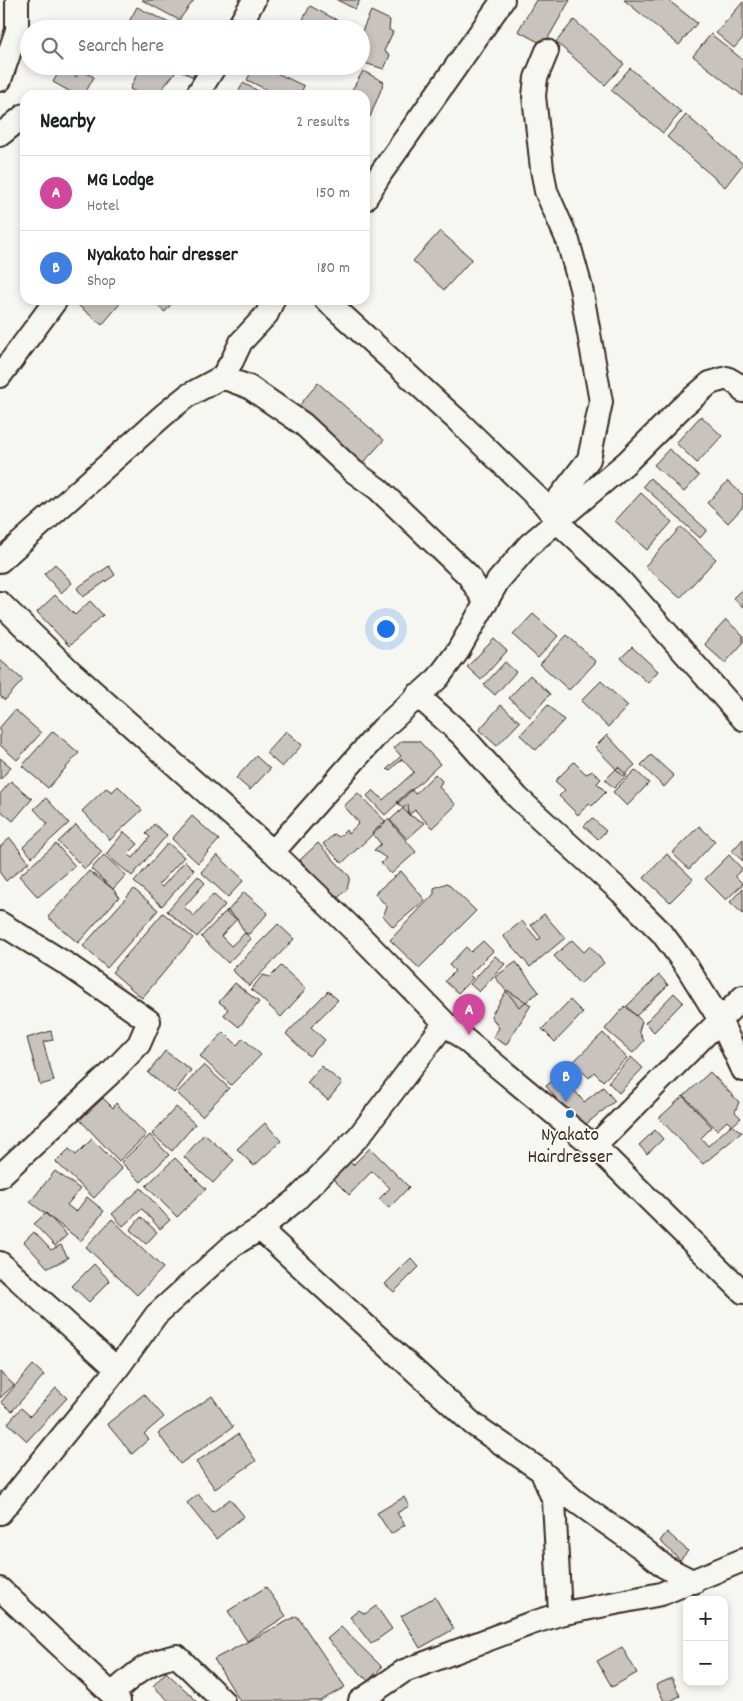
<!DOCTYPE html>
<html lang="en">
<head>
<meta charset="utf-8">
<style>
	body { margin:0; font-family:Dekko,sans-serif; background:#f6f6f6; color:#202124 }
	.controls { position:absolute; right:15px; bottom:15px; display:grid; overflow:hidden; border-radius:10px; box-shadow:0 2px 8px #0003 }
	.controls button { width:45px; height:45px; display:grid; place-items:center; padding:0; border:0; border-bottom:1px solid #e0e0e0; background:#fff; color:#202124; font:25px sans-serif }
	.you { position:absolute; left:385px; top:628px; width:18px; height:18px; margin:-12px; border:4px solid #fff; border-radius:50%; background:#1a73e8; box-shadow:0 0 0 8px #1a73e833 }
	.badge { display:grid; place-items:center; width:32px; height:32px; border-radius:50%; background:#1f6fb2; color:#fff; font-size:16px; font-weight:700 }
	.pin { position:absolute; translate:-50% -41px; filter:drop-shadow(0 1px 2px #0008) }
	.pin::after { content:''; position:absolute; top:26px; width:18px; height:15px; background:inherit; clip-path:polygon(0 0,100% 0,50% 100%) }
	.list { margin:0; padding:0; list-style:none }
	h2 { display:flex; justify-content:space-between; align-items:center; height:65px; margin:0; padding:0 20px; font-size:21px }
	h2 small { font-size:16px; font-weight:400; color:#757577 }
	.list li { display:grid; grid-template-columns:32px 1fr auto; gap:15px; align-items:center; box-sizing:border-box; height:75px; padding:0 20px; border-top:1px solid #e0e0e0 }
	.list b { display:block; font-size:19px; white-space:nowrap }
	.list p { margin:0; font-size:16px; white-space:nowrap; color:#757577 }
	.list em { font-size:16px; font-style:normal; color:#757577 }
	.icon { flex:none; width:28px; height:28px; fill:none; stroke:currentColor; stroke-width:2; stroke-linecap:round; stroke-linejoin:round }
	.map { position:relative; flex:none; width:743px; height:1701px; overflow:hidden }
	.search { position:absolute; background:#fff; box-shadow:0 2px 8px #0003; left:20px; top:20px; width:350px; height:55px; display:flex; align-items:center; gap:12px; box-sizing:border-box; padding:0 18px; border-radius:28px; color:#757577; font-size:19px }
	.panel { position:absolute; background:#fff; box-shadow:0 2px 8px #0003; left:20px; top:90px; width:350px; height:215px; border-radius:15px }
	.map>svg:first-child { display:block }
</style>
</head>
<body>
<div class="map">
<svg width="743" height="1701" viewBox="0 0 743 1701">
	<rect width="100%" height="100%" fill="#f6f6f2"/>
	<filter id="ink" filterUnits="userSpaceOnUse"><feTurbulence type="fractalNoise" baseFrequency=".02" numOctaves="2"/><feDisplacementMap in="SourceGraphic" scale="10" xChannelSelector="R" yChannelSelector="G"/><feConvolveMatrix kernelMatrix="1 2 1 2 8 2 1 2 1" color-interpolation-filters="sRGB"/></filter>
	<g filter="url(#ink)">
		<!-- building -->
		<path fill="#c8c3be" stroke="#3b2a1e" d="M142,0H194L179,20Z
			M337,0H360L355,9Z
			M536,0H570L544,45L518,31Z
			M624,0H668L697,23L679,45Z
			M743,2V38L734,48L716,33Z
			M310,6L352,28V29H298Z
			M137,7L181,29H154L149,26L148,29H125Z
			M371,11L390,20L389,30L393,32L384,51L390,55L384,69L361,62V33Z
			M574,20L624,64L605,85L556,42Z
			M711,34L743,60V96L693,56Z
			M141,66H163L175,73L157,95H141L130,89Z
			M172,66H198L193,77Z
			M254,66H262L304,86L300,95H278L247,80Z
			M61,68L76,77L80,70L94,77L84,95H76L53,82Z
			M630,68L681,112L663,133L611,90Z
			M363,71L384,82L370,117L365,114V95H349Z
			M243,83L266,95H237Z
			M686,115L743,164L725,187L667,137Z
			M440,231L472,259L444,290L413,261Z
			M74,300H123L102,325L73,301Z
			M150,300H174L165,312Z
			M318,383L384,440L363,463L298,407Z
			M701,416L722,436L697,463L676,443Z
			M669,449L699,476L684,492L654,465Z
			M650,478L707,530L700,538L643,486Z
			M728,481L743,495V507L728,523L707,503Z
			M641,493L672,522L647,550L615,521Z
			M681,527L716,559L680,598L645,566Z
			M55,564L72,583L61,593L44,574Z
			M109,566L115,575L83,597L77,588Z
			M743,588V607L733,598Z
			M55,595L75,615L90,601L103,615L69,646L37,612Z
			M533,614L558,636L538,658L513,635Z
			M726,620L743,635V643L725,663L704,644Z
			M567,635L596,662L569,690L540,664Z
			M494,639L507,651L481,680L467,667Z
			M632,647L658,671L648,683L621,658Z
			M0,660L23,680L5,700L0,696Z
			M505,662L516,672L495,695L484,685Z
			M530,675L550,694L530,717L509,698Z
			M601,681L628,706L608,727L581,701Z
			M501,705L520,722L497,746L479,730Z
			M548,705L564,720L536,750L520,735Z
			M15,710L41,733L17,760L0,745V727Z
			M53,731L79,753L48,788L22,766Z
			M286,731L302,745L282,767L266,753Z
			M607,735L635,765L623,776L595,747Z
			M402,741H419L440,764L385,815L367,796L373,790L383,800L414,772L402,759L389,771L387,769L401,756L394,748Z
			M651,755L674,776L664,787L641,765Z
			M256,756L270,769L250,790L236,778Z
			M0,758L11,767L0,780Z
			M574,762L586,774L593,771L601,779L597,783L606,792L592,806L589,803L578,815L559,796L565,790L555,781Z
			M618,767L627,775L614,788L605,780Z
			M635,770L649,783L627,806L613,792Z
			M435,774L442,781L439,787L456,805L432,828L415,810L409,815L397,802L411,789L415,794Z
			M11,781L32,799L13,821L0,810V794Z
			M118,786L142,810L110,840L82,811L106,788L112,792Z
			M358,793L386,822L342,863L323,844L334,834L339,837L346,830L348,834L359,823L344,806Z
			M46,798L69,823L32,857L23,847L48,824L34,809Z
			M408,804L409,815L425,823L407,839L390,820Z
			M192,816L219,840L198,863L172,839Z
			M592,818L606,831L598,839L584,826Z
			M388,819L416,852L391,874L381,863L386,858L374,850L381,844L372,833Z
			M154,824L167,835L132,876L106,854L124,832L138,844L128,854L133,858L150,837L146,834Z
			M76,825L102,852L85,869L58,842Z
			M699,826L715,841L689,869L672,853Z
			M10,838L29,862L6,881L0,873V847Z
			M743,839V861L732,851Z
			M168,843L184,857L159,884L162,887L185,861L194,870L162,906L134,882Z
			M318,843L350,877L347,889L337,899L300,860Z
			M56,844L75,866L38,897L19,876Z
			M667,854L693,879L670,902L644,878Z
			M104,855L126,875L113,889L91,869Z
			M217,855L244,880L228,897L201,872Z
			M729,855L742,869L735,876L743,884L726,900L705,879Z
			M89,871L113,889L119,897L78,943L48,917Z
			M401,871L425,900L393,927L383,916L387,907L375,893Z
			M198,876L205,883L184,907L194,916L213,894L225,905L197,937L167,911Z
			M447,883L476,911L419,968L390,940L434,894V888Z
			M743,888V914L730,902Z
			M134,889L158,910L107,968L83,946Z
			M244,892L268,913L249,934L245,933L237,919L226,913Z
			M227,910L237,919L221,936L231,946L245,933L251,939L228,963L201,937Z
			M163,913L193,938L142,998L112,972Z
			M544,914L565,938L530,967L503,936L522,921L538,940L541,938L531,925Z
			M278,924L294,939L249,986L232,970Z
			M572,940L584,952L590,946L604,963L580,984L554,956Z
			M483,941L493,951L469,975L473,978L458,993L445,981L455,971L449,965L466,947L471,952Z
			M495,956L505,964L479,992L470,984Z
			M516,962L539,992L519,1007L495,977Z
			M281,966L306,989L281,1017L251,989L263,975L270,977Z
			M659,975L668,985L636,1016L627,1006Z
			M235,983L259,1002L239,1027L224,1015L228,1009L219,1002Z
			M507,990L531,1005L506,1045L493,1037L499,1028L491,1016Z
			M328,991L338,1000L311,1027L325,1040L309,1056L286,1034Z
			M674,993L683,1002L654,1032L645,1023Z
			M570,1000L583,1013L555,1042L542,1029Z
			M625,1006L642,1021L639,1031L644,1041L633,1053L605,1029Z
			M51,1031L53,1040L43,1042L54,1081L40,1085L27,1038Z
			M224,1032L237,1045L243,1038L261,1055L231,1085L200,1056Z
			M603,1033L627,1058L603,1081L594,1072L589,1078L573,1062Z
			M165,1051L191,1070L174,1093L148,1073Z
			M631,1057L643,1068L619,1093L608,1082Z
			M204,1065L229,1088L202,1116L177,1093Z
			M321,1066L342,1083L328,1100L307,1083Z
			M710,1072L739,1102L735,1112L741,1118L732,1126L727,1121L717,1130L684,1096Z
			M561,1074L584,1102L603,1087L615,1101L581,1128L546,1086Z
			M683,1096L712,1127L701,1138L708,1146L731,1125L742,1132L703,1164L659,1118Z
			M103,1098L113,1108L116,1103L146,1135L119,1161L80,1120Z
			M176,1107L195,1124L172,1151L152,1134Z
			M265,1123L281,1141L254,1166L237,1149Z
			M655,1130L663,1139L647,1154L639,1145Z
			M204,1134L234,1160L213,1183L184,1157Z
			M150,1135L169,1155L141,1182L121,1162Z
			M92,1139L122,1169L94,1198L56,1162L69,1149L76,1155Z
			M370,1148L409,1187L389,1208L379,1199L390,1188L372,1171L349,1195L332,1178L349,1161L353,1165Z
			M175,1158L206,1189L177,1217L146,1186Z
			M55,1171L80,1189L67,1205L76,1212L87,1197L104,1211L81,1241L30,1202Z
			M141,1188L170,1220L160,1229L142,1209L123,1226L112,1214Z
			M46,1213L67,1235L55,1246L34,1224Z
			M141,1217L157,1232L146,1244L130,1230Z
			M112,1219L163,1268L137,1295L86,1247Z
			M34,1232L51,1250L61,1245L68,1258L48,1268L24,1242Z
			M411,1258L419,1267L394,1292L385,1284Z
			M94,1264L110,1281L89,1302L72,1286Z
			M33,1365L44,1375L12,1411L1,1402Z
			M0,1372L14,1385L0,1398Z
			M56,1388L67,1398L27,1441L8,1423L21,1408L30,1416Z
			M144,1394L164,1417L144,1434L149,1439L132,1454L107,1424Z
			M212,1396L233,1427L180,1464L158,1433Z
			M238,1434L256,1461L215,1489L196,1462Z
			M198,1494L213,1512L230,1499L244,1516L216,1539L187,1503Z
			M404,1497L409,1506L397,1513L405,1525L391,1534L377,1513Z
			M667,1532L688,1551L680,1560L660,1541Z
			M266,1587L286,1616L247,1641L228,1611Z
			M435,1597L454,1629L420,1648L401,1616Z
			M376,1606L392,1629L371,1644L350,1617L359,1610L365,1614Z
			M297,1616L345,1687L320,1701H240L214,1659Z
			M341,1627L382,1667L368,1681L327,1639Z
			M622,1647L637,1673L612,1687L597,1661Z
			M166,1672L197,1701H169L153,1686Z
			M672,1678L680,1696L670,1701H664L656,1685Z"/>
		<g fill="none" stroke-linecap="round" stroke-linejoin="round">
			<defs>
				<path id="minor" d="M237,29L254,0
					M547,51L536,78L534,96L542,169L546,191L568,241L581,288L601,402L589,459L550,510
					M0,80L17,30V0
					M197,95L215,66
					M0,135L25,115
					M365,199L381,173L503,0
					M326,300L458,421L543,503L563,527L621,581L743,719
					M0,376L56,300
					M222,377L249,387L303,424L353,471L378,489L468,575L486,603
					M0,561L166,413L187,396L222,377L232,361L241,342L267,314L273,300
					M0,603L70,671L273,852L364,940L445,1023L603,1154L743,1292
					M417,695L462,735L518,798L621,892L662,933L687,967L720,1020L743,1070
					M273,852L383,728L438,678L458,651L498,581L529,545L627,462L682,407L710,383L727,378L739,385L743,391
					M0,923L68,965L149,1021L139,1044L112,1072L0,1176
					M594,1147L743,997
					M260,1229L473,1424L540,1470L574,1500L643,1549L665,1567L694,1582
					M0,1263L117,1369
					M543,1475L554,1501L560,1614
					M0,1513L117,1369L156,1315L233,1245L260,1229L296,1200L359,1136L445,1023
					M0,1589L119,1701
					M112,1694C134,1675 147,1661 177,1656L223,1701
					M360,1701L404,1671L529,1624L560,1614L661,1594L743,1560"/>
			</defs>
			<!-- minor casing -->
			<use href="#minor" stroke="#3b2a1e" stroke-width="26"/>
			<!-- minor -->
			<use href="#minor" stroke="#f6f6f2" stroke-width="22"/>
		</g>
	</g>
	<!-- markers -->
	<circle fill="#1f6fb2" stroke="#f6f6f2" stroke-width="2" cx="570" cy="1114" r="5"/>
	<g text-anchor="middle" stroke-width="4" stroke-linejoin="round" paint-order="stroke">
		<!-- poi labels -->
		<g font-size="19" fill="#3b2a1e" stroke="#f6f6f2">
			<text x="570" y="1140">Nyakato<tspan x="570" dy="22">Hairdresser</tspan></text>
		</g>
	</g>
</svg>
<div class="controls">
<button>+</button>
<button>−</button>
</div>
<div class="you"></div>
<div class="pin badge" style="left:469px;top:1035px;background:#d1479c">A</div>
<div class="pin badge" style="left:566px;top:1102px;background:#3f7fe0">B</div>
<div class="search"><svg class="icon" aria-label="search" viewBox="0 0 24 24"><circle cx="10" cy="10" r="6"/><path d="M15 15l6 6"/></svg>Search here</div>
<section class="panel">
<h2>Nearby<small>2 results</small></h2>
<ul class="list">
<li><span class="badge" style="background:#d1479c">A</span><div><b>MG Lodge</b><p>Hotel</p></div><em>150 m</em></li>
<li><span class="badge" style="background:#3f7fe0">B</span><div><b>Nyakato hair dresser</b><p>Shop</p></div><em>180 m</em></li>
</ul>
</section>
</div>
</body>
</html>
